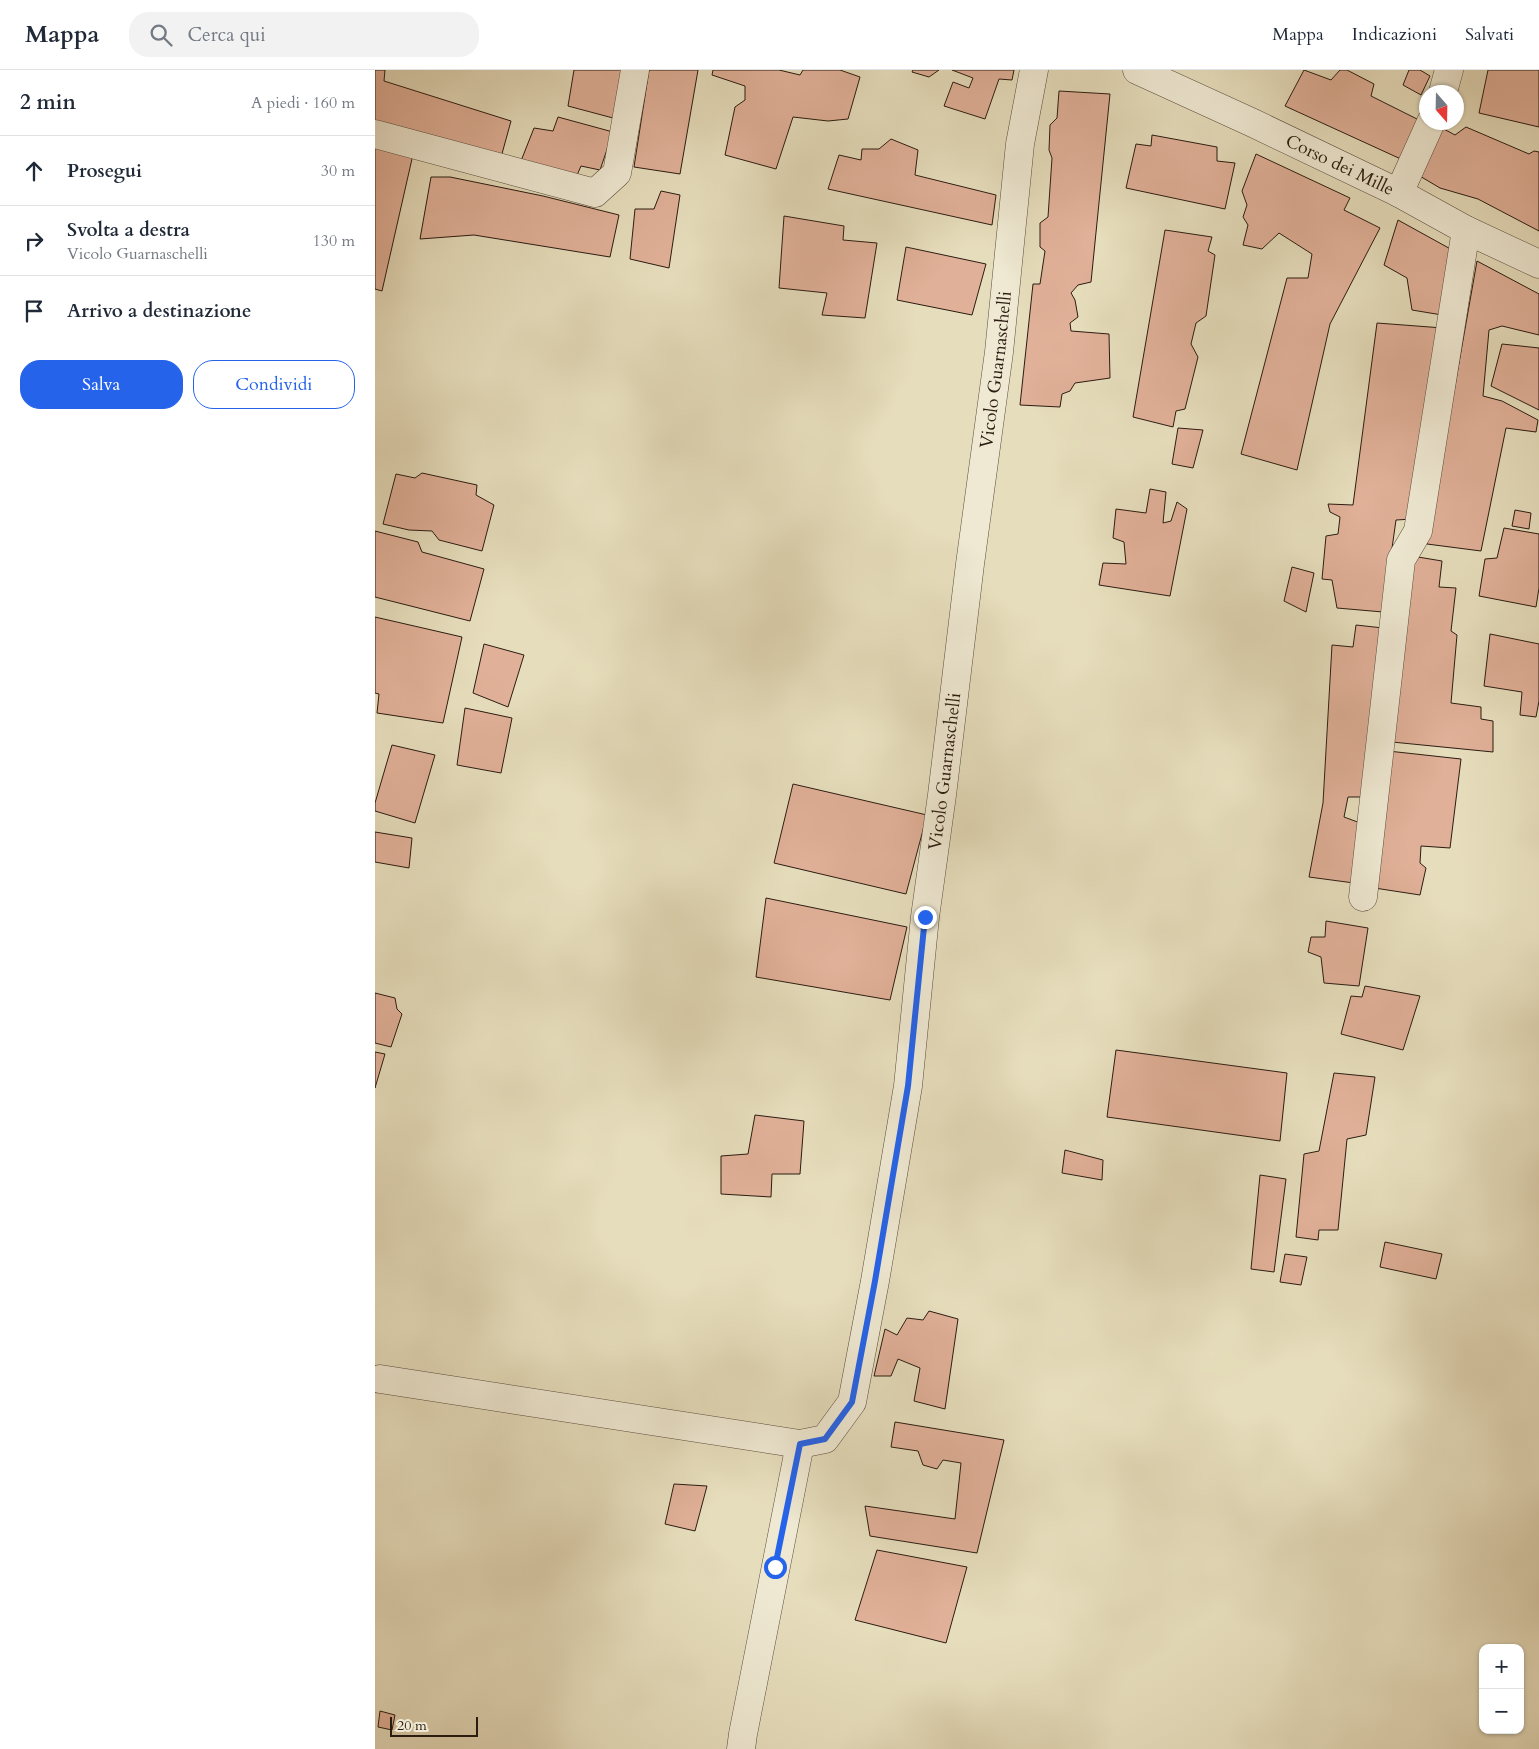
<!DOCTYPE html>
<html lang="it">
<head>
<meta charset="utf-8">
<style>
	body { margin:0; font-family:Cardo,serif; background:#f2f2f3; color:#1f2937 }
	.controls { position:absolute; right:15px; bottom:15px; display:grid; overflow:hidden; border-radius:10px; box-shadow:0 1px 4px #0004 }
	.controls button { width:45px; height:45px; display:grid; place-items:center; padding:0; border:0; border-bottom:1px solid #e0e1e3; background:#fff; color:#1f2937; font:25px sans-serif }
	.compass { position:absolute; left:1044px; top:15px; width:45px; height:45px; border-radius:50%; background:#fff; box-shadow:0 1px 4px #0004; rotate:160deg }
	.scale { position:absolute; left:15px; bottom:12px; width:88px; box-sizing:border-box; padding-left:5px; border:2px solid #2b1c11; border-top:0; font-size:14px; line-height:18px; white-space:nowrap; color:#2b1c11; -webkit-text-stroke:4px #efe9d3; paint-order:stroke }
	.stop { position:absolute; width:15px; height:15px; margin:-11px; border:4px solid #2563eb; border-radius:50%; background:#fff }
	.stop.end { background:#2563eb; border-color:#fff; box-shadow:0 1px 5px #0008 }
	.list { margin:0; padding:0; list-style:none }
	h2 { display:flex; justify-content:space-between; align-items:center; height:65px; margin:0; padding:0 20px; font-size:21px }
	h2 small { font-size:16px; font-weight:400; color:#747a83 }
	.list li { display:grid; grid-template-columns:32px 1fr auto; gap:15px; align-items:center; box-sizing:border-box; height:70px; padding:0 20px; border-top:1px solid #e0e1e3 }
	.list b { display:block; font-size:19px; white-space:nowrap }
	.list p { margin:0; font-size:16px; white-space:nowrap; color:#747a83 }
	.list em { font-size:16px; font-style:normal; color:#747a83 }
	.actions { display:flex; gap:10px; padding:15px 20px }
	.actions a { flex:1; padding:11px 0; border:1px solid #2563eb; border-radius:20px; text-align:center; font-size:18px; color:#2563eb }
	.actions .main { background:#2563eb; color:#fff }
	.icon { flex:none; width:28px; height:28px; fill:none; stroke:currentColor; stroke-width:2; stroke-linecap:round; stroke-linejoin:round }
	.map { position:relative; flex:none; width:1164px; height:1679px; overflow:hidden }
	header { display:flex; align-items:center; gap:30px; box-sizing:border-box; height:70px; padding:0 25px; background:#fff; border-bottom:1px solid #e0e1e3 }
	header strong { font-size:24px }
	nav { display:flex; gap:28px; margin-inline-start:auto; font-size:18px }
	.search { width:350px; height:45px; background:#f2f2f3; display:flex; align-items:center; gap:12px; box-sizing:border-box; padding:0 18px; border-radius:20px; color:#747a83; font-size:19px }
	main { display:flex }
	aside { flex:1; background:#fff }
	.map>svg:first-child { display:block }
</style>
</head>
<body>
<header>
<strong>Mappa</strong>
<div class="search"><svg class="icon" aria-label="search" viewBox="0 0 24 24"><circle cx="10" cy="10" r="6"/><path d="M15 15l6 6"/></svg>Cerca qui</div>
<nav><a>Mappa</a><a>Indicazioni</a><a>Salvati</a></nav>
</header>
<main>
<aside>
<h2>2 min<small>A piedi · 160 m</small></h2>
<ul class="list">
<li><svg class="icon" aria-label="ahead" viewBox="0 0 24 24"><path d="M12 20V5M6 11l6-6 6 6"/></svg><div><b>Prosegui</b></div><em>30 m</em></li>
<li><svg class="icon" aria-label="right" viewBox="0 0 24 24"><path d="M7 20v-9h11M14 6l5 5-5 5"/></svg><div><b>Svolta a destra</b><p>Vicolo Guarnaschelli</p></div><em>130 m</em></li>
<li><svg class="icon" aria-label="arrive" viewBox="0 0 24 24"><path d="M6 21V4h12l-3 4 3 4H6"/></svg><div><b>Arrivo a destinazione</b></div></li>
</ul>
<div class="actions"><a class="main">Salva</a><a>Condividi</a></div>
</aside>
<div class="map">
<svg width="1164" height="1679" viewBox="0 0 1164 1679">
	<rect width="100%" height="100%" fill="#e6ddbc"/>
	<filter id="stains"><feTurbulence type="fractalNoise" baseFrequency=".004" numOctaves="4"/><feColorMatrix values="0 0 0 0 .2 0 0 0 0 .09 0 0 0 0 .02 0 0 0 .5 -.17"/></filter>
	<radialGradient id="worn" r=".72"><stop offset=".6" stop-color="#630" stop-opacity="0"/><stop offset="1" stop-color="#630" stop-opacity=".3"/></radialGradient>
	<!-- building -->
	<path fill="#e0b098" stroke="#2b1c11" d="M0,0H10L9,11L136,51L125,91L0,55Z
		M199,0H247L238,48L193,36Z
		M274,0H323L305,104L259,97Z
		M338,0H404L425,5L428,0H465L485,7L473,49L453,51L418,47L401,99L350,85L360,37L370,30V16L337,5Z
		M538,0H564L554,7L537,2Z
		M577,0H639L637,10L624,9L610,49L569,36L578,12L594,18L598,8Z
		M929,0L956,10L965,0H972L999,14L996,26L1046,51L1028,90L910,36Z
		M1034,0H1045L1055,6L1046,25L1028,15Z
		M1113,0H1164V57L1104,43Z
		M684,21L735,24L716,212L703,215L696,223L700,230L703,247L695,253L696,261L734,264L735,308L700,313L695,321L687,324L685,337L645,335L658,214H665L670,181L665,177V153L673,147L677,88L674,80L675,55L682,48Z
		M183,47L238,62L225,100L206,96L199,112L144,96L159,58L178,61Z
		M1065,57L1080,65L1091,57L1154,84L1159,81L1164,82V161L1103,129L1065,118L1038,102Z
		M777,65L842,77V91L860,93L850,139L751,118L761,74L776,76Z
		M516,69L543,80L540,105L621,125L617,155L453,119L464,85L486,90L487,79H504Z
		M0,71L39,80L7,221L0,219Z
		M881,84L975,128L969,140L1005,158L955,254L922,400L866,384L912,208H933L937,184L904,163L887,179L868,175L873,155L868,147L872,135L867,121Z
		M56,107H75L168,126L244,145L235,187L99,165L45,169Z
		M286,121L305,125L294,198L255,189L260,139H279Z
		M409,146L469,156L468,170L502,173L490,248L447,245L452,223L404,218Z
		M1023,150L1081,182L1067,245L1037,240L1032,208L1009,195Z
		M790,160L837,167L833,181L840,185L831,246L821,253L816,274L823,287L810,339L801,341L798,357L758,347Z
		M531,177L611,194L597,245L522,230Z
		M1102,191L1164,224V265L1127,256L1114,260L1108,326L1127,331L1163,350L1161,362L1131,358L1106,481L1052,474Z
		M1002,253L1068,258L1038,449L1021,450L1008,542L962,538L957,510L947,509L951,466L963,464L965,447L955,442L953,434L978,435Z
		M1127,274L1164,278V340L1116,316Z
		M803,358L828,360L818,398L797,394Z
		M47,403L102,415L101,425L119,435L107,481L64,470L57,461L34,460L8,454L21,404L40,408Z
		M775,419L791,422L788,453L796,451L802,432L812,439L795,526L724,515L728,493L751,494L749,472L738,468L741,439L771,443Z
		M1140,440L1156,443L1154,459L1137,456Z
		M1129,458L1164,464V518L1161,537L1104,526L1110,489L1122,488Z
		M0,461L43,472L47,482L109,499L95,551L0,527Z
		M1037,486L1067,491L1064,517L1081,518L1076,561L1082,565L1076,633L1106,637V649L1118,651V682L1017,672Z
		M917,497L939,503L931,542L909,531Z
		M0,547L87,567L68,653L2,643L4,624L0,623Z
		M981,555L1008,558L992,727H973L969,747L988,754L979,813L934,807L948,733L957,575L978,577Z
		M1115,564L1164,574V631L1161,647L1145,645L1147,622L1109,616Z
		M109,574L149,585L133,637L98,623Z
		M90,638L137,648L126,703L82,695Z
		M17,675L60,685L40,753L0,741V733Z
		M1013,681L1086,689L1075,778L1046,776L1045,793L1051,798L1045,825L993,817Z
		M418,714L552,745L531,824L399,793Z
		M0,762L37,768L34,798L0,792Z
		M391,828L532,857L515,930L381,907Z
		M951,851L993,858L984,916L949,913L946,887L933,882L936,867H950Z
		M990,916L1045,926L1028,980L966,964L976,926L987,927Z
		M0,923L20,928L22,939L27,944L16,977L0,973Z
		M741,980L912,1003L905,1071L732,1047Z
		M0,982L10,984L0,1018Z
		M959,1003L1000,1007L991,1065L972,1069L963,1160H944L943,1170L921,1167L929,1084L944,1081Z
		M380,1045L429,1051L425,1104H397L396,1127L346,1124V1086L373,1084Z
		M690,1080L728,1090L727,1110L687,1103Z
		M885,1105L911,1109L899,1202L876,1199Z
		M1010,1172L1067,1184L1061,1209L1005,1197Z
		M910,1184L932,1187L926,1215L905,1212Z
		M554,1241L583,1249L570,1339L539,1331L545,1298L523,1289L516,1306H499L510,1259L522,1265L532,1248L548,1250Z
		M520,1352L629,1370L602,1483L495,1466L490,1436L580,1449L586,1393L568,1390L562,1399L548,1395L543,1381L516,1377Z
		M299,1414L332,1416L320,1461L290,1454Z
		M502,1480L592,1497L571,1573L480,1550Z
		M5,1641L20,1645L17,1660L3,1657Z"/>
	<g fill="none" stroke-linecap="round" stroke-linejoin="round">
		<defs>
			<g id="minor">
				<path d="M1068,22L1074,0"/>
				<path d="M0,64L220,123L242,103L260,0"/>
				<path d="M1024,123L1056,52"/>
				<path d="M988,827L1026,490L1043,461L1091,160"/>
				<path id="s1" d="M5,1309L425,1374L450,1369L477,1332L500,1211L533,1016L550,847L567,725L595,494L624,282L645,74L659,0"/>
				<path d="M366,1679L368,1664L425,1374"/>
			</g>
			<g id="tertiary">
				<path id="s2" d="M762,0L878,53L1024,123L1091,160L1164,194"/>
			</g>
		</defs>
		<!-- minor casing -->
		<use href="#minor" stroke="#5a4c3c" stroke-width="29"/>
		<!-- tertiary casing -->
		<use href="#tertiary" stroke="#5a4c3c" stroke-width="29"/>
		<!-- minor -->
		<use href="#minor" stroke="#efe9d3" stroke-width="28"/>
		<!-- tertiary -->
		<use href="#tertiary" stroke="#efe9d3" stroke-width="28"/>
	</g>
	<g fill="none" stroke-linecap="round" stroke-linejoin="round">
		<!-- route -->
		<path stroke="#2563eb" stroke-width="6" d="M400,1497L425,1374L450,1369L477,1332L500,1211L533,1016L550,847"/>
	</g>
	<g text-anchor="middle" stroke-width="5" stroke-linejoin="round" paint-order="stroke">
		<!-- street labels -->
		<g font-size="18" fill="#2b1c11" stroke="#efe9d3">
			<text dy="6" stroke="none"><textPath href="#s2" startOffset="224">Corso dei Mille</textPath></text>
			<text dy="6" stroke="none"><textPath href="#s1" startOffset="1539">Vicolo Guarnaschelli</textPath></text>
			<text dy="6" stroke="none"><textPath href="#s1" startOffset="1134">Vicolo Guarnaschelli</textPath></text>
		</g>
	</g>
	<rect width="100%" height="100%" filter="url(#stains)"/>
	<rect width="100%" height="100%" fill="url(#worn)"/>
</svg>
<div class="controls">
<button>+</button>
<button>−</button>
</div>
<svg class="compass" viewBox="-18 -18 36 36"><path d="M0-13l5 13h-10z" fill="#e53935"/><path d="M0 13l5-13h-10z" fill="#747a83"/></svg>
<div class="scale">20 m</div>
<div class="stop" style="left:400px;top:1497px"></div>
<div class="stop end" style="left:550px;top:847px"></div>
</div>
</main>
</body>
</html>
